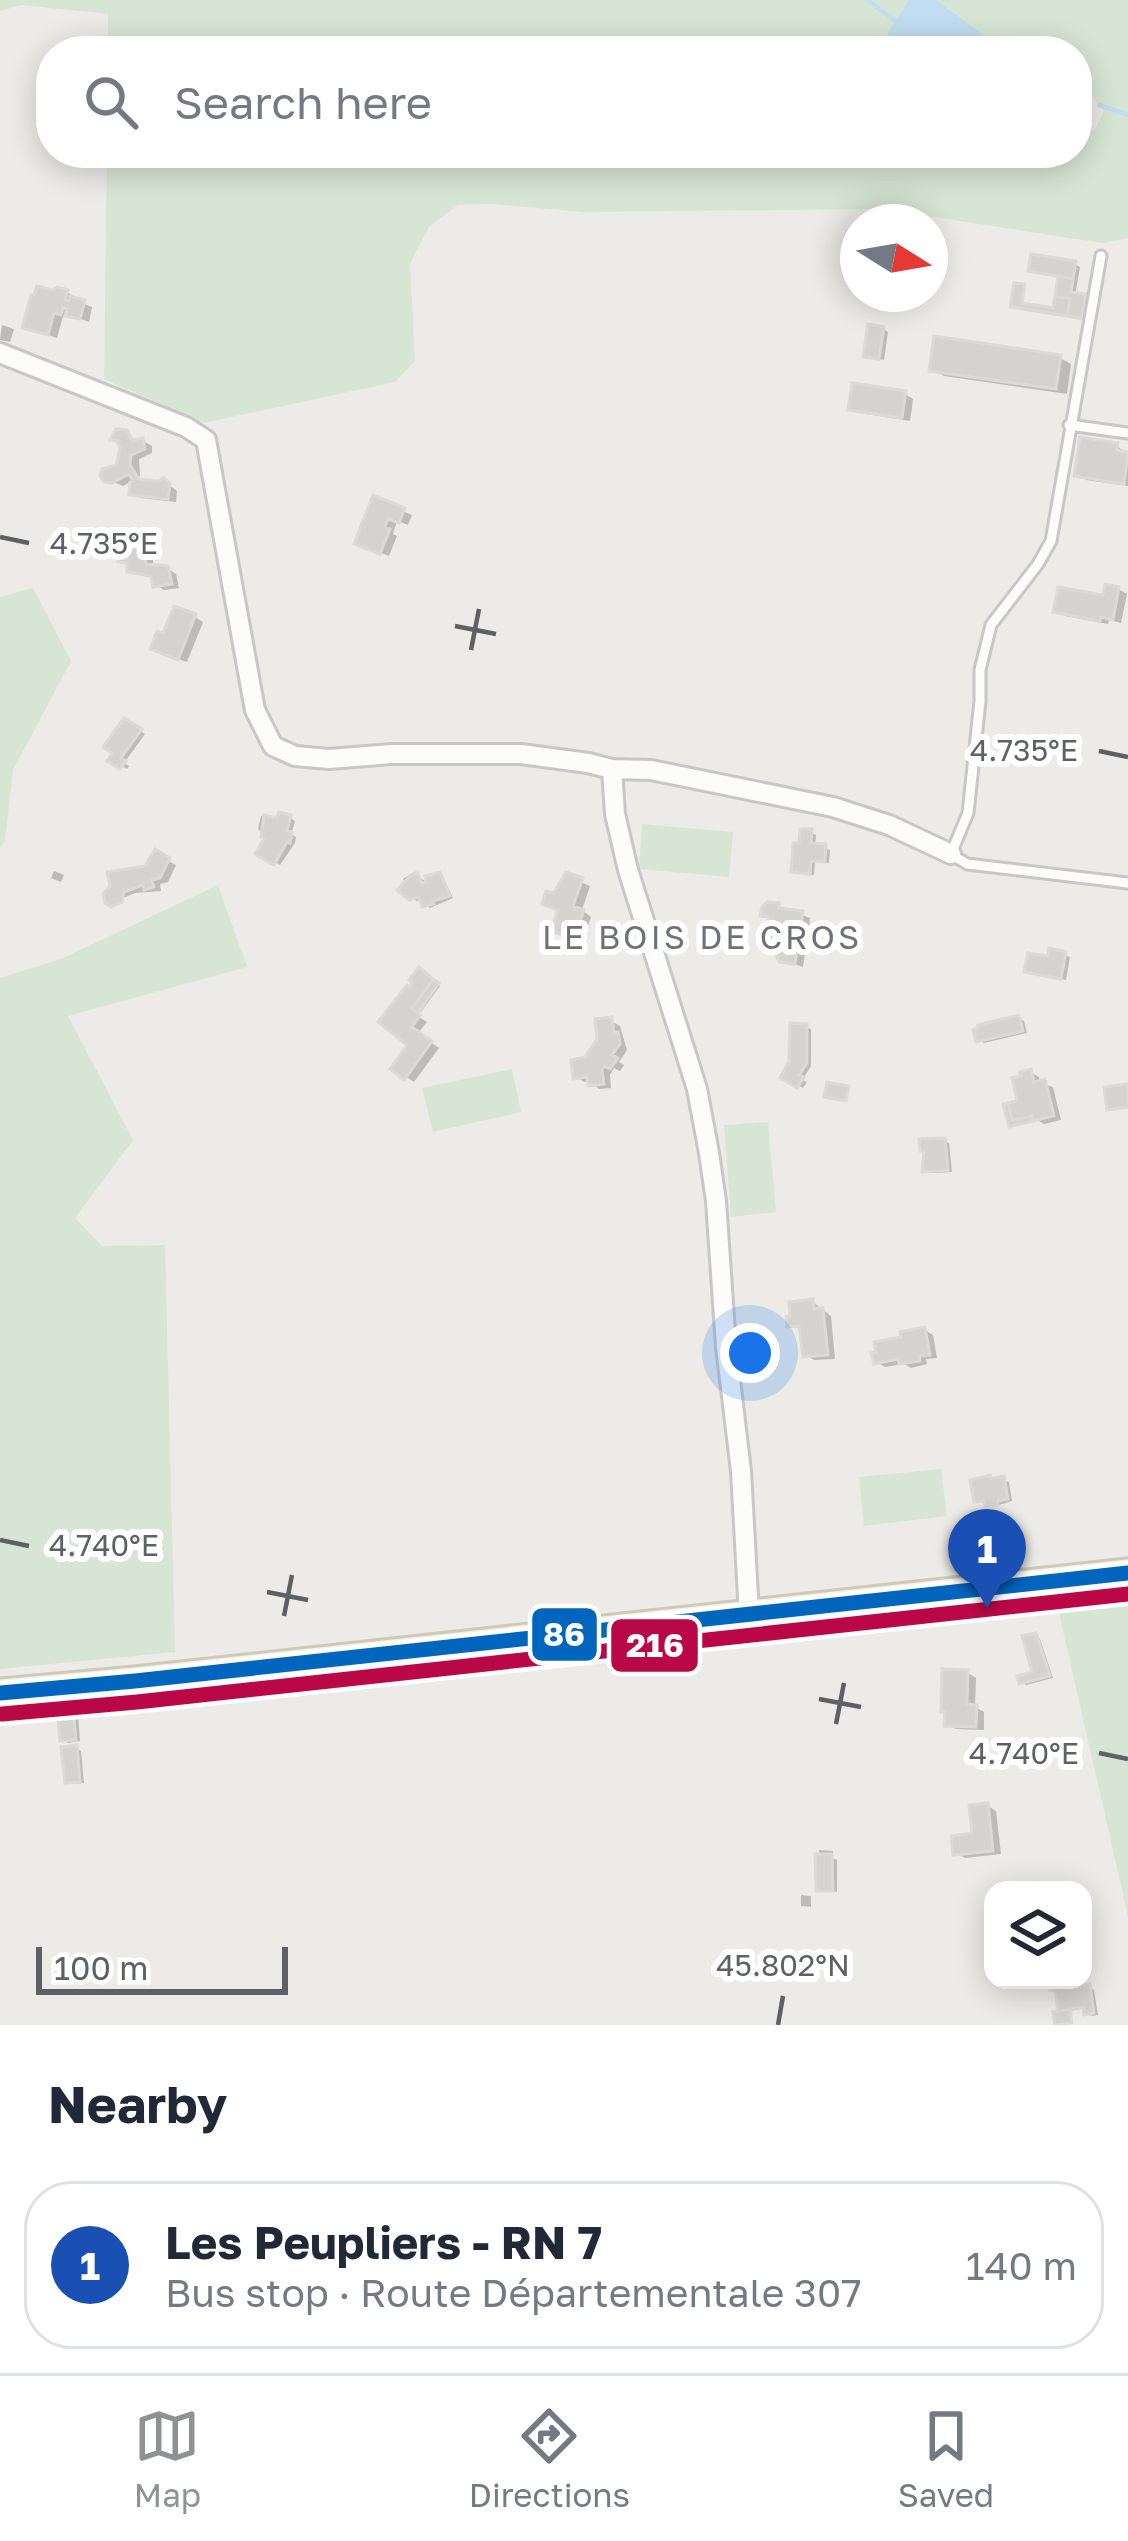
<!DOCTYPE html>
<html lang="en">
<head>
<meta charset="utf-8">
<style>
	body { margin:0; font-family:"Golos Text",sans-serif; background:#f2f2f3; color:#1f2937 }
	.controls { position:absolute; right:36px; bottom:36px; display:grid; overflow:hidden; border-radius:24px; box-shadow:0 6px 30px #0003 }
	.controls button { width:108px; height:108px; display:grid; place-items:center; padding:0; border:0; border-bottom:3px solid #e0e1e3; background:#fff; color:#1f2937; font:60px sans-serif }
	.compass { position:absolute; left:840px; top:204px; width:108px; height:108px; border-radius:50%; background:#fff; box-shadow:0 6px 30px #0003; rotate:101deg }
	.scale { position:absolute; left:36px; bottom:30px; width:252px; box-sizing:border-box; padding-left:12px; border:6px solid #5d6064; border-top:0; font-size:33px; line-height:42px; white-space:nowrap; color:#5d6064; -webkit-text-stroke:9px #fff; paint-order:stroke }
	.you { position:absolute; left:750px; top:1353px; width:42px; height:42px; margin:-30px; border:9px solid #fff; border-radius:50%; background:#1a73e8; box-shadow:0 0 0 18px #1a73e833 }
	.badge { display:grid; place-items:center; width:78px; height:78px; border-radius:50%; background:#8f9192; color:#fff; font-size:39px; font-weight:700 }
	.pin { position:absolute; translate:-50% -99px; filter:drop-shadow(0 3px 6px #0008) }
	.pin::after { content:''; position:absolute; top:63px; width:42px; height:36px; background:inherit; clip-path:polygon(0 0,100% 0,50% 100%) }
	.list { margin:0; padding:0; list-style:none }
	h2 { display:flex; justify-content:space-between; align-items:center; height:156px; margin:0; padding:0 48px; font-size:51px }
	h2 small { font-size:39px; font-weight:400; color:#747a83 }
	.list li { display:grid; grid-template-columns:78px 1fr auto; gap:36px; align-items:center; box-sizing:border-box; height:168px; margin:0 24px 24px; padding:0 24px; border:3px solid #e0e1e3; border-radius:48px }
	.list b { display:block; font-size:45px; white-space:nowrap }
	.list p { margin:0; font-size:39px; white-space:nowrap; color:#747a83 }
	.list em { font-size:39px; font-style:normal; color:#747a83 }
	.icon { flex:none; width:66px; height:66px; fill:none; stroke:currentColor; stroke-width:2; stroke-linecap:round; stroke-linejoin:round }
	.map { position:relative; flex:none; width:1128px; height:2025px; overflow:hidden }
	.search { position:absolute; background:#fff; box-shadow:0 6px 30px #0003; left:36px; right:36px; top:36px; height:132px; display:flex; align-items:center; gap:30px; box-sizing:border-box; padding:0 42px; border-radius:48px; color:#747a83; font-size:45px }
	.sheet { height:348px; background:#fff }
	nav { display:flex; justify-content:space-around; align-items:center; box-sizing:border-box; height:168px; border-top:3px solid #e0e1e3; background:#fff; font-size:33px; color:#747a83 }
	nav a { display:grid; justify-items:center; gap:6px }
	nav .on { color:#8f9192 }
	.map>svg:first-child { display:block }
</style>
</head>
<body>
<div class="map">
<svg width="1128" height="2025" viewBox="0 0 1128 2025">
	<rect width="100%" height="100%" fill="#ecebe7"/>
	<!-- green -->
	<path fill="#d7e6d4" d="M0,0H910L888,33L886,51H108V14L21,5L0,11Z
		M936,0H1128V238L1102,243L883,209L584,212L492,204L458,205L429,227L410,263L415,361L395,382L204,423L104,379L107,153H1077V128L1095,130L1104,111L1094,98L1077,90V51H1016L985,36Z
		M33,588L71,661L13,770L5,840L0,849V597Z
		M642,824L733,832L729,877L639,869Z
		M218,885L247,967L68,1016L133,1140L75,1218L102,1246L165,1245L175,1652L0,1669V978L61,959Z
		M512,1069L521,1112L433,1132L422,1088Z
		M768,1122L776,1212L731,1217L724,1125Z
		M941,1469L947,1516L864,1526L859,1477Z
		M1128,1591V1916L1056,1600Z"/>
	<!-- water -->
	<path fill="#c1ddf1" d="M909,0H936L985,36L1016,51H886L888,33Z"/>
	<!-- shadow -->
	<path fill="#0003" d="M1075,264L1080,267L1075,296L1090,300L1087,319L1060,315L1061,277L1031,270Z
		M67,292L75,297L74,300L92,307L89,322L70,315V317L63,316L57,338L25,327Z
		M2,325L14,329L10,342L0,340Z
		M883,329L888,332L884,360L871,358L866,356Z
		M1060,358L1071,364L1067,394L944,376L932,369Z
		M905,394L913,399L910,421L860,413L852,408Z
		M125,433L137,442L143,441L152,446V453L139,459L140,476L123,486L106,479L119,468Z
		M1117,446L1128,455V486L1086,480L1078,475Z
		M164,481L177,491L176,502L141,498L132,494Z
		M375,499L412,515L408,525L397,521L393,534L397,536L389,556L366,547Z
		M150,535L158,540L157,554L152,553L154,568H167L176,574L179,588L164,590L156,585L155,578L139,575L121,560Z
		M1118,589L1127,594L1121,623L1109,620L1108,624L1065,616L1056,611L1105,599Z
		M195,617L203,622L187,662L162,653L165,637Z
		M124,722L145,734L124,763L129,766L127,769L112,760Z
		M261,816L279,822L290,818L295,821L291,834L296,837L295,843L280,865L259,853L268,838L258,829Z
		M811,832L816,835L815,847L830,850L829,863L815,862L814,875L799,874L794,871Z
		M156,854L176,865L168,882L160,884L161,891L135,893L112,903L147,869Z
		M54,871L64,875L61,882L51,878Z
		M416,871L410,878L418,877L429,883L439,876L444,879L453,898L430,908L425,905L423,899L417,901L411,898L407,884L403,879Z
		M567,876L590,886L582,910L591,917L583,941L563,934L562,910Z
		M778,906L810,918L809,927L800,926L798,939L806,944L803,967L781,959V945L767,938Z
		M1065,955L1070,957L1066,980L1028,971Z
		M419,971L440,986L421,1012L401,999L398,1004L427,1022L418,1033L439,1048L414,1082L394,1069L411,1044L382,1022L407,989L411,991L416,983L413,980Z
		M1019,1018L1024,1021L1027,1033L984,1043L979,1040Z
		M611,1021L620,1026L627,1050L619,1062L624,1065L620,1071L614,1068L610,1075L611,1088L599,1089L590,1081L584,1082L576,1077Z
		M806,1027L811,1029V1066L802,1080L807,1082L803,1088L784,1077Z
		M1030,1072L1039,1077L1040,1083L1053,1087L1061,1120L1044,1124L1037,1120L1023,1123Z
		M944,1141L949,1143L952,1172L930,1173L925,1170Z
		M813,1302L831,1316L835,1359L814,1360L805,1355L802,1330L790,1325Z
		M925,1330L933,1335L937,1358L926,1359L927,1364L911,1368L904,1364L885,1367L876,1362Z
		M990,1478L1009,1482L1012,1501L993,1507L987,1502L976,1501Z
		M1035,1636L1040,1639L1053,1678L1026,1685L1021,1682L1035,1675Z
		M968,1673L976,1678L975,1707L984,1712V1730L956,1729L947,1724Z
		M72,1711L78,1714L80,1741L68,1743L63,1740Z
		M76,1748L81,1751L84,1783L73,1784L68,1781Z
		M988,1806L996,1811L1001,1854L965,1858L956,1853L975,1836Z
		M819,1850L833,1851V1858L837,1860V1892L819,1889Z
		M801,1895L811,1896V1907L801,1906Z
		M1062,1980L1071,1985L1072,1990L1089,1987L1094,1990L1098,2015L1092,2016L1087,2013L1086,2008L1070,2011L1072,2023L1058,2024L1061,2013L1058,1992Z"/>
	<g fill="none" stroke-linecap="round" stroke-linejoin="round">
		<!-- stream -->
		<path stroke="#c1ddf1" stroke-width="4.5" d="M867,0L896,21
			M1099,105L1128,115"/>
	</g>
	<!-- building -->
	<path fill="#d4d3d0" stroke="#dbdad6" stroke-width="3" d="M1031,254L1076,261L1073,279L1028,271Z
		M1058,276L1073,279L1071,292L1086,294L1082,319L1067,316L1070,299L1055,296Z
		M1014,283L1025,284L1022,303L1053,308L1055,296L1070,299L1067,316L1010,307Z
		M37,286L52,290L58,287L68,290L65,300L69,301L70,296L85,300L80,319L65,316L67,309L63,308L61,315L54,313L48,335L22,328L31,295H34Z
		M868,324L884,327L879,359L863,357Z
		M934,336L1061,355L1056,389L929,371Z
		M852,383L906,391L902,418L848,410Z
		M116,429L127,430L132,440L143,438L145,449L131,455L130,465L139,479L159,481L164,477L170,484L168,499L129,495L130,482L133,481L129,474L112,483L104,482L100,475L102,469L116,465L120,448L117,441L110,440Z
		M1080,437L1118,443L1117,450L1128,452L1124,484L1074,476Z
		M373,495L405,508L399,523L388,519L385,527L390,529L380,554L354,544Z
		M129,531L150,532L149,551L144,550L146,564L168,566L172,584L153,587L151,576L127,572V563L118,562L120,539L128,540Z
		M1105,584L1119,587L1113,620L1101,617L1100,621L1053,612L1058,587L1103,595Z
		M174,606L196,614L178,660L150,649L157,631L163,633Z
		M124,718L142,729L121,758L126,761L120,769L107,761L112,753L103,747Z
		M279,812L291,815L287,830L292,832L290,843L287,842L274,865L255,854L264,839L261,837L264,815L277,818Z
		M800,829H812L811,843L826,844L825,862L811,861L810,874L791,872L793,843H799Z
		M155,849L170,858L160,878L152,880L154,887L144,890L143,885L124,892L122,902L111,907L105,903L103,894L110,886L107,872L145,866Z
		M440,872L450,896L433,901L434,904L422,907L419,897L409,900L397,890L411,875L418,873L421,883L426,882L425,876Z
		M566,872L583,878L573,906L584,910L574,939L551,931L558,910L542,904L546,891L554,893Z
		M767,902L779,903V908L803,911L801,924L791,923L790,935L799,936L795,964L780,962L777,958L778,946L775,945V942L765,940L762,936L763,930L766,931L768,917L760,916L762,907Z
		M1049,948L1066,952L1061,979L1024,972L1028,953L1048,956Z
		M419,967L433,979L412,1009L420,1015L412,1027L432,1041L404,1080L390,1069L407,1045L378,1022L407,985L410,987L412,983L409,980Z
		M433,979L439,983L418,1013L412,1009Z
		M1019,1015L1023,1031L976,1042L973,1030L978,1028V1025Z
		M612,1017L614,1033L618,1032L620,1044L612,1055L618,1058L610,1069L604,1066L602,1070L604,1084L588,1086L587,1077L573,1079L571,1060L585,1057L597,1039L595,1019Z
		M790,1023L807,1024V1063L799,1075L804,1077L797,1088L780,1078L789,1061Z
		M1031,1069L1034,1082L1045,1079L1054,1116L1033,1121L1032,1116L1012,1120L1008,1103L1017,1101L1012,1078L1021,1076L1020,1072Z
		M827,1082L849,1086L846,1101L824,1097Z
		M1128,1084V1107L1107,1110L1104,1087Z
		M1008,1103L1012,1120L1032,1116L1033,1121L1009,1127L1003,1104Z
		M945,1138L948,1170L922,1172L924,1151H920L919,1139Z
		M813,1299L814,1309L823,1308L828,1355L803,1357L799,1326L787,1327L786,1317L790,1316L789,1302Z
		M925,1327L930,1355L919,1356L920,1361L899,1364L898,1359L874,1364L871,1353L876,1352L874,1342L901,1337L900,1332Z
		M990,1475L991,1479L1004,1476L1008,1499L998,1501V1505L985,1506L984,1501L974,1502L970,1480Z
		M1036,1633L1050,1676L1019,1684L1017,1676L1032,1672L1022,1636Z
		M942,1669L968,1670L967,1704L977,1705L976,1727L944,1726L945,1712H941Z
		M73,1708L76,1740L60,1741L57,1710Z
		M77,1745L80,1782L65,1783L61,1747Z
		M988,1803L993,1851L953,1855L951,1836L972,1833L969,1805Z
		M815,1854H832L833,1891H816Z
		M1051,1980H1066L1068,1987L1090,1984L1094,2013L1084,2015L1083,2007L1058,2011L1055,1990H1050Z
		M1070,2009L1072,2023L1055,2025L1053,2012Z"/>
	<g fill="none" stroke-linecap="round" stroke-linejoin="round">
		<defs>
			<path id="service" d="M1101,256L1051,541L1038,564L991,625L980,670V701L968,813L951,854L967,864L1128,883
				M1069,425L1128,433"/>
			<path id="minor" d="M0,353L186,427L206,440L255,710L273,746L295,756L329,759L392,754H521L588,763L612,769L651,770L833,807L889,825L951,854
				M612,769L615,814L628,870L697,1089L709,1153L716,1201L726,1347L741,1471L749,1615"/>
			<path id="primary" d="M0,1693L135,1681L1128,1573"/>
		</defs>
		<!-- service casing -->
		<use href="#service" stroke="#c8c7c7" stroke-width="15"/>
		<!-- minor casing -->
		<use href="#minor" stroke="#c8c7c7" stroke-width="24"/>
		<!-- primary casing -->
		<use href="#primary" stroke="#d1c9b8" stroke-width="33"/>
		<!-- service -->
		<use href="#service" stroke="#fcfcfb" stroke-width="9"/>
		<!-- minor -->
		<use href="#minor" stroke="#fcfcfb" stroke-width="18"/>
		<!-- primary -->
		<use href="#primary" stroke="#f1f0e9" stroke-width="27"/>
		<defs>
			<path id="bus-1" d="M0,1693L135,1681L1128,1573"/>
			<path id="bus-2" d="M2,1714L137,1702L1128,1594"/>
		</defs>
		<!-- bus-1 casing -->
		<use href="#bus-1" stroke="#fff" stroke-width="24"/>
		<!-- bus-2 casing -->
		<use href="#bus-2" stroke="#fff" stroke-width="24"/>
		<!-- bus-1 -->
		<use href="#bus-1" stroke="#0065bd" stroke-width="15"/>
		<!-- bus-2 -->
		<use href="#bus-2" stroke="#b90845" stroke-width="15"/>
	</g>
	<!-- ticks -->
	<path fill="none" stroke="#5d6064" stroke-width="4.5" d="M0,537L29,543M455,626L496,634M471,650L479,609M1099,751L1128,757M0,1540L29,1546M267,1592L308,1600M284,1616L292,1575M819,1699L861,1707M836,1724L844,1683M1099,1753L1128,1759M778,2025L783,1996"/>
	<g text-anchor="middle" stroke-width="12" stroke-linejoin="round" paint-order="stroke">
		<!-- neighbourhood labels -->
		<g font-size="33" letter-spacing="3" fill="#6e7276" stroke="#fff">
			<text x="702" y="949">LE BOIS DE CROS</text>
		</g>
	</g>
	<g font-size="30" text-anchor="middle" fill="#5d6064" stroke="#fff" stroke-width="12" stroke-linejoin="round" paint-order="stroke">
		<text x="104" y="554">4.735°E</text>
		<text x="1024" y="761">4.735°E</text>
		<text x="104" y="1556">4.740°E</text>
		<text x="1024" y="1764">4.740°E</text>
		<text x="783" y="1976">45.802°N</text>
	</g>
	<g stroke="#fff" stroke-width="4.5">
		<rect x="530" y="1606" width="69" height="57" rx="12" fill="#0065bd"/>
		<rect x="609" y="1617" width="91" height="57" rx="12" fill="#b90845"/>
	</g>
	<g font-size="33" text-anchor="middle" font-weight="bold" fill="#fff">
		<text x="564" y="1646">86</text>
		<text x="655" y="1657">216</text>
	</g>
</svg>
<div class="controls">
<button><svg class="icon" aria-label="layers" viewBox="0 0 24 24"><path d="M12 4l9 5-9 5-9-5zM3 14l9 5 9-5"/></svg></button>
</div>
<svg class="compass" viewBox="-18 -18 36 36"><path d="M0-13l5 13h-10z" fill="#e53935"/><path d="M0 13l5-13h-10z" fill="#747a83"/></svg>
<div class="scale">100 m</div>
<div class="you"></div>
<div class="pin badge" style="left:987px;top:1608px;background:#1a4fb4">1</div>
<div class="search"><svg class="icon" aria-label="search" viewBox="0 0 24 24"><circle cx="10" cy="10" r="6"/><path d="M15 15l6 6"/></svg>Search here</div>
</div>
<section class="sheet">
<h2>Nearby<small></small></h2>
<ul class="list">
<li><span class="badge" style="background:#1a4fb4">1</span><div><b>Les Peupliers - RN 7</b><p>Bus stop · Route Départementale 307</p></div><em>140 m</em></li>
</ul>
</section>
<nav>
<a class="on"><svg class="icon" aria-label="map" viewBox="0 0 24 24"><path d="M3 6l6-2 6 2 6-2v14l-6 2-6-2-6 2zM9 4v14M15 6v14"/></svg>Map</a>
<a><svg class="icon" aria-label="directions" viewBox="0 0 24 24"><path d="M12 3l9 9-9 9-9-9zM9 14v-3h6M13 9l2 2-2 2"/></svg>Directions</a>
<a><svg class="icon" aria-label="saved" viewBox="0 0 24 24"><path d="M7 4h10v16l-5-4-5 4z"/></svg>Saved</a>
</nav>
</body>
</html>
